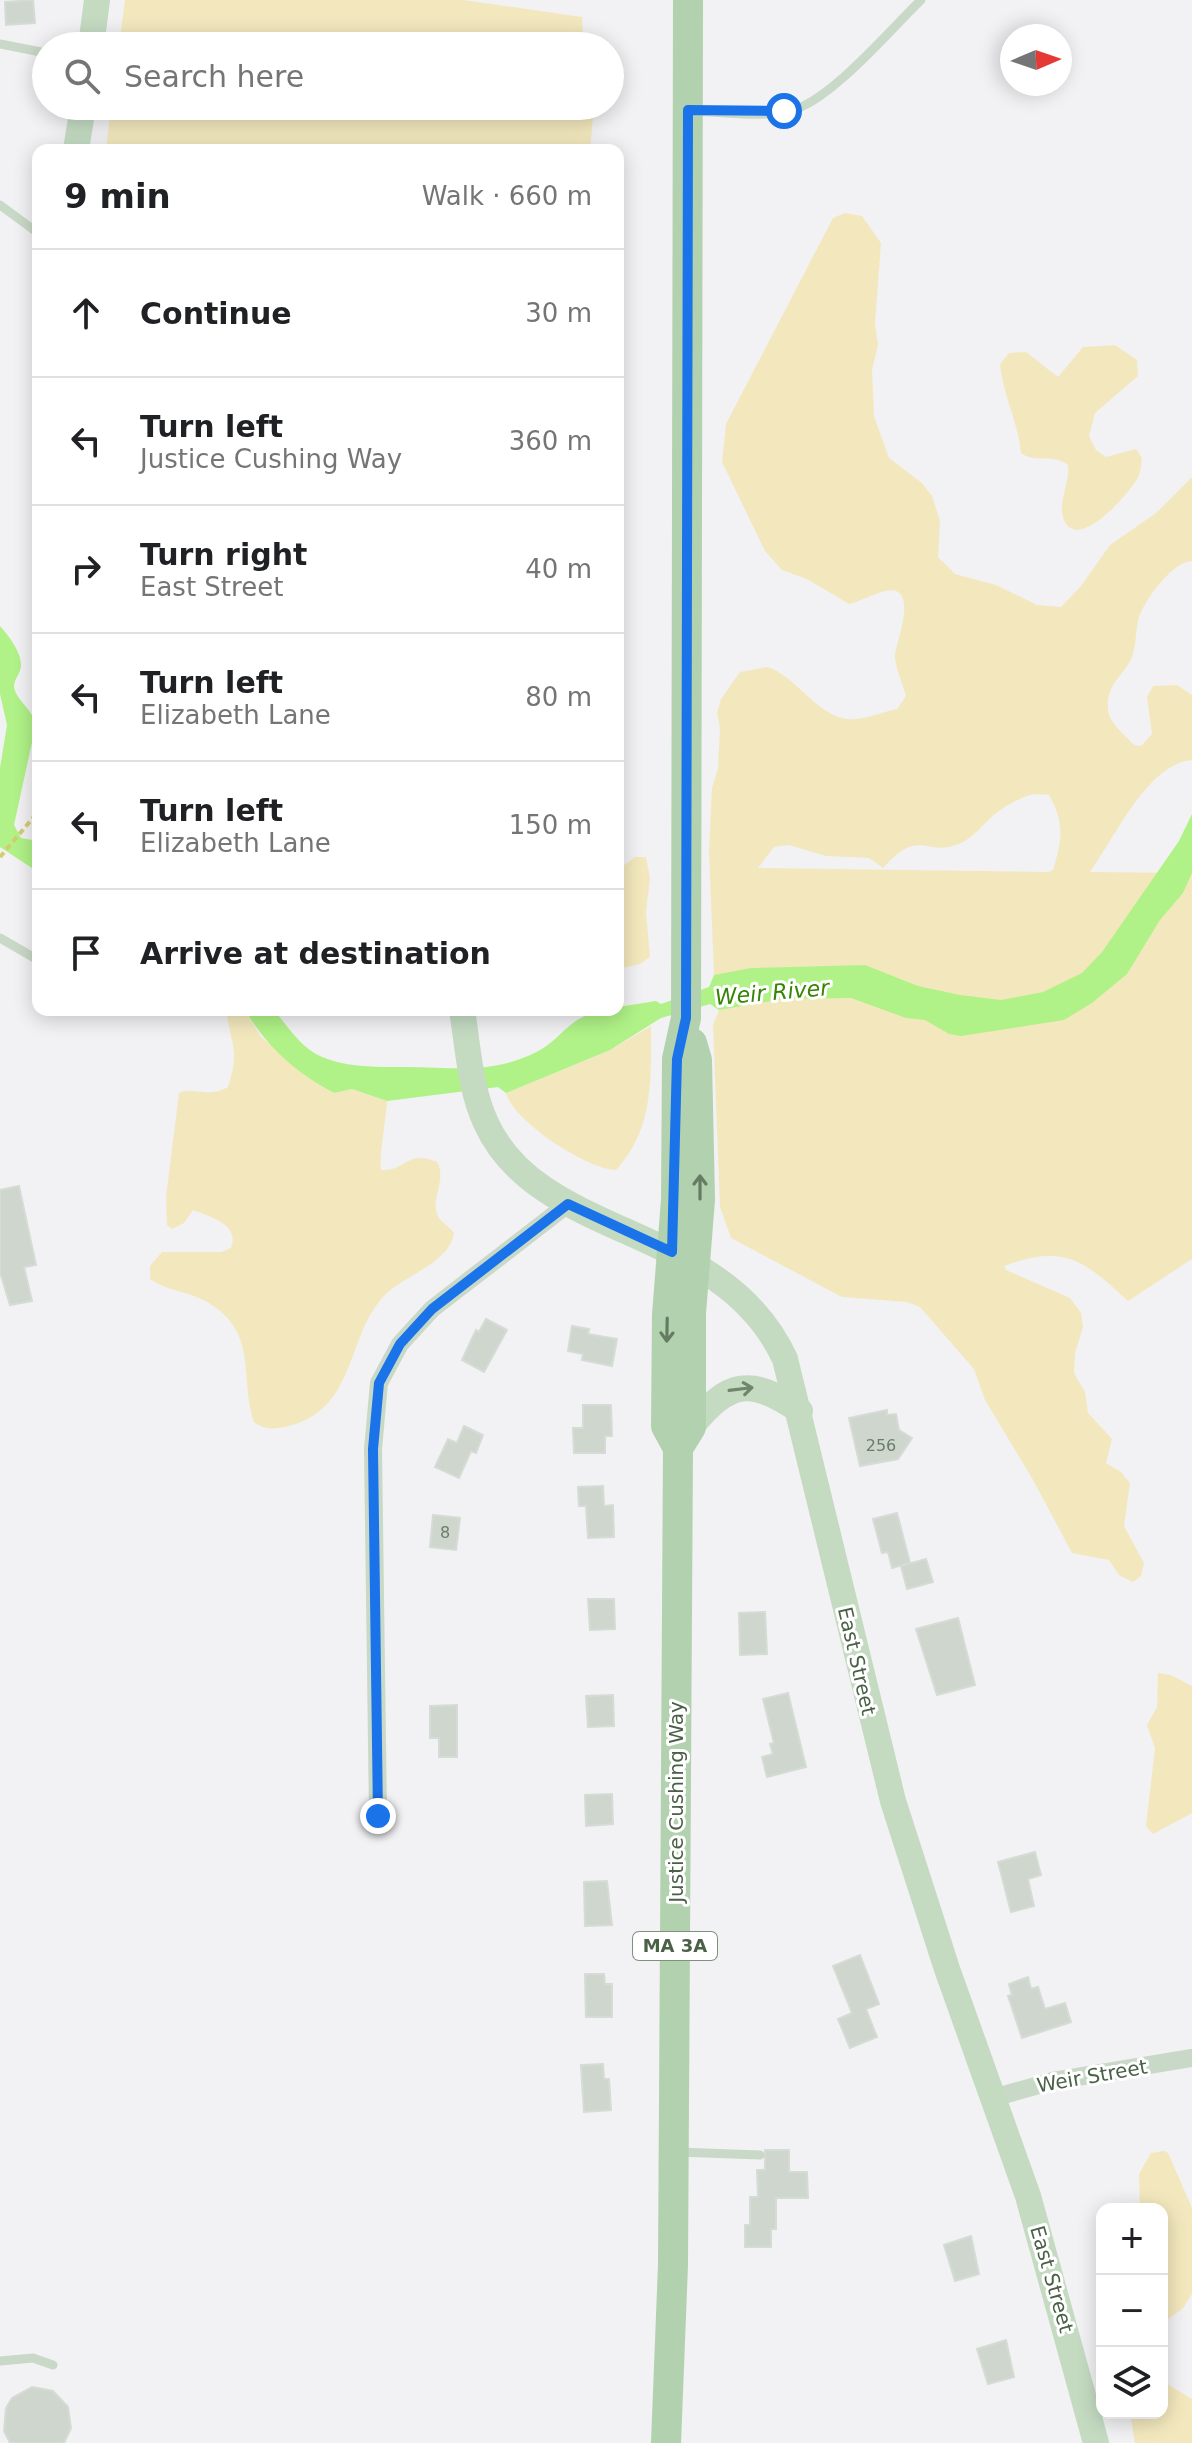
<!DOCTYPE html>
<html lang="en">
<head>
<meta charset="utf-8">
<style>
	body { margin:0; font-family:"DejaVu Sans",sans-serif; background:#f6f6f6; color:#202124 }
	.controls { position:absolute; right:24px; bottom:24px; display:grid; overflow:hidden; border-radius:16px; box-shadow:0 4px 20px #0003 }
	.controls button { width:72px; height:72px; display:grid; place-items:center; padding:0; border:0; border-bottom:2px solid #e0e0e0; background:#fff; color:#202124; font:40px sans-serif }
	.compass { position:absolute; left:1000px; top:24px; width:72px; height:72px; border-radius:50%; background:#fff; box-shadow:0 4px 20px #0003; rotate:88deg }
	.stop { position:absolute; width:24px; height:24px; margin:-18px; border:6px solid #1a73e8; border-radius:50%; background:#fff }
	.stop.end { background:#1a73e8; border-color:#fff; box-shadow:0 2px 8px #0008 }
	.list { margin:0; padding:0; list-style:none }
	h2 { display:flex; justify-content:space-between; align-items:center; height:104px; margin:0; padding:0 32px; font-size:34px }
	h2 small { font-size:26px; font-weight:400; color:#757577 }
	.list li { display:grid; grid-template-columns:52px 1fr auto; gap:24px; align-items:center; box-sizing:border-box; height:128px; padding:0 32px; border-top:2px solid #e0e0e0 }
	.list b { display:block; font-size:30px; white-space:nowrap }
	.list p { margin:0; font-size:26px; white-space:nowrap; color:#757577 }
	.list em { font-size:26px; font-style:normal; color:#757577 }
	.icon { flex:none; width:44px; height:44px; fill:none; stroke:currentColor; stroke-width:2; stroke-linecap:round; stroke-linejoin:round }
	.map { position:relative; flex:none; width:1192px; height:2443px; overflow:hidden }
	.search { position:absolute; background:#fff; box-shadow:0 4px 20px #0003; left:32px; top:32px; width:592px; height:88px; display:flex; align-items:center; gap:20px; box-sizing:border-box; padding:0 28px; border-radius:44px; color:#757577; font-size:30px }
	.panel { position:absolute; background:#fff; box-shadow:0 4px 20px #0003; left:32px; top:144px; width:592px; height:872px; border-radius:16px }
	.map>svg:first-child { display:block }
</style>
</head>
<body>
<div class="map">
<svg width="1192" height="2443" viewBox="0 0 1192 2443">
	<rect width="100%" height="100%" fill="#f2f1f3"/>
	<!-- green -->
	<path fill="#f3e8bd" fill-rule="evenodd" d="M125,0H464L582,17L583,46H119Z
		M111,106H594L590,150H106Z
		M845,213L862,216L881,243L875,324L878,345L872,370L874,416L889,458L922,483L932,496L940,521L938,557L955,574L996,585L1037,605L1061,607L1081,586L1110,545L1156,513L1192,477V561C1173,562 1149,595 1141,612C1134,627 1138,647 1130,661C1119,680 1106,686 1108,710C1109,723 1126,736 1134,745L1141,746L1152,734L1147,697L1153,686L1177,685L1192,695V760C1147,764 1115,838 1090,872L1192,873V1259L1128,1301C1084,1260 1064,1244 1004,1266L1006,1270L1070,1298L1081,1313L1083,1327L1075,1353L1074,1373L1085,1392L1088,1413L1112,1439L1106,1463L1121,1472L1130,1483L1124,1526L1144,1563L1141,1576L1133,1582L1119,1575L1109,1560L1072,1553L1032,1478L985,1400L974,1369L920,1307L907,1302L842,1297L731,1238L720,1207L713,1025L719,1010L723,1009V974L714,975L709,850L712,788L718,768L720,728L717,713L721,699L740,672L768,667C797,677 816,715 847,719C861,721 882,712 897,709L906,696C903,684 894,665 895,654C897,641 920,583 885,591C873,594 861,601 849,604L807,579L782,570L765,551L722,462L726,424L833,218ZM1033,794L1049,795C1065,823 1062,840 1053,870L1048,872L758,868L774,847L789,845L826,856L869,858L883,868C921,825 925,859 961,843C975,836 983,824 995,814C1006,805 1020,798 1033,794Z
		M1115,345L1137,360L1138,376L1095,413L1089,436L1096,450L1106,457L1136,449L1142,458C1141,464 1141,472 1138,477C1131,492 1078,553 1064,520C1057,502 1070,484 1068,465C1052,453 1036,464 1021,453C1018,421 1003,396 1000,364L1009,353L1026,352L1058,377L1083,347Z
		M635,857H646L650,878L646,912L650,957L640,964L618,969V870Z
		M230,1012H246L261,1037L333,1093L352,1089L387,1101C386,1120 379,1156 381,1170C404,1172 408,1149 437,1162C447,1180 431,1197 437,1214C439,1221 449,1226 454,1233C450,1263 402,1276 383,1297C346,1338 356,1409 289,1426C276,1429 266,1431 254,1422C239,1376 259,1332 207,1302C188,1291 169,1292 150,1279V1266L162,1252H221L231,1248C240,1224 210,1217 193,1210L184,1223L172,1229L167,1225L166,1197L179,1093C194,1086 207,1099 228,1087C239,1052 233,1050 227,1016Z
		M651,1026C651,1079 654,1129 616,1170C587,1169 514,1122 506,1093L610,1050Z
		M1158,1673L1171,1675L1192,1686V1813L1153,1834L1146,1826L1155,1748L1147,1725L1157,1707Z
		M1164,2151L1168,2153L1192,2208V2294L1183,2308L1163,2323L1162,2209H1140L1139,2174L1151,2153Z
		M1162,2381L1192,2399V2443H1135L1130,2413H1162Z"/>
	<!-- water -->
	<path fill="#b0f287" d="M0,626C9,636 21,652 21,665C21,675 11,681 15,691C20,703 32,710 36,724L14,825L21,838L38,841V872L0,847V768L7,725L0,694Z
		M1192,814V873L1183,893L1160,920L1127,974L1092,1003L1064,1020L961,1036L949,1034L925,1020L906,1018L851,998L783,999L719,1010L710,1004L661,1018L610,1050L506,1093L498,1087L387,1101L352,1089L334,1093C295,1072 267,1047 245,1010H274C287,1026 302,1049 322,1057C348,1068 379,1067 407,1067C452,1067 484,1074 528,1056C568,1040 565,1010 618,1010V1007L656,1001L661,1004L709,987L714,975L751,968L865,965L918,986L960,995L1001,1000L1043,992L1082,973L1102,952L1179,841Z"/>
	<!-- building -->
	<path fill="#ced6ce" stroke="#d4dcd5" stroke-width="2" d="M33,0L35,23L6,25L5,2Z
		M19,1186L36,1265L24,1267L32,1301L10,1305L0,1272V1190Z
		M486,1319L507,1330L484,1372L462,1360L476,1330L479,1332Z
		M572,1326L589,1329L588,1334L617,1339L612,1366L582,1360L583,1354L568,1351Z
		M583,1405H611L612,1436H605V1453H574L573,1428H583Z
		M887,1410V1415L896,1414L899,1430L912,1438L898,1459L860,1466L849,1418Z
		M464,1426L483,1435L476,1453L471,1451L459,1478L435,1467L448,1439L457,1443Z
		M603,1486L604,1506L613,1505L614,1537L588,1538L586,1506H579L578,1487Z
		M897,1513L910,1563L892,1568L888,1552L882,1553L873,1519Z
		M433,1515L460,1518L456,1550L430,1547Z
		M926,1559L933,1582L907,1589L901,1566Z
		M588,1599H614L615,1629L590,1630Z
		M765,1612L767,1654L740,1655L739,1613Z
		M958,1618L975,1685L937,1695L916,1629Z
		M788,1693L806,1767L767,1777L762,1757L773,1754L770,1744L774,1743L763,1699Z
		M613,1695L614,1726L588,1727L586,1696Z
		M457,1705V1757H439V1738H430V1706Z
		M612,1794L613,1824L586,1826L585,1795Z
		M1035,1852L1041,1875L1028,1879L1034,1906L1011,1912L998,1862Z
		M607,1881L612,1925L585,1926L584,1882Z
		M860,1955L879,2004L866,2009L877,2037L850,2048L838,2019L852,2013L833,1966Z
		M585,1974H604L605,1984H612V2017H586Z
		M1028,1977L1031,1989L1038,1987L1045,2009L1065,2003L1071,2022L1022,2038L1008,1996L1012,1995L1009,1984Z
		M603,2064L604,2079H609L611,2110L584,2112L581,2065Z
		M765,2150H789V2172H807L808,2198H776V2229H771V2247H745V2225H750V2197H758L757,2170H765Z
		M971,2236L979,2274L955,2281L944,2245Z
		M1006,2340L1014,2377L988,2384L977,2349Z
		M32,2387L53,2391L68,2407L71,2428L64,2443H10L4,2431L6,2408L12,2398Z"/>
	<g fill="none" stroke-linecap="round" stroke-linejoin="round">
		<!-- path -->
		<path stroke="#d3cc72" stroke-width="4" stroke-dasharray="6 4" stroke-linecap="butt" d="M0,857L38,812"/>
		<!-- lane -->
		<path stroke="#c9d9c7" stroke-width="9" d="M0,44L46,53
			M692,111C725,112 764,119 796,109C834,96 890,30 921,0
			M0,205L38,233
			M0,938L38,960
			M677,2152L760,2155
			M0,2361L33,2358L53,2365"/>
		<!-- street -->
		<path stroke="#c9d9c7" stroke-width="18" d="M378,1816L373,1449L379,1383L400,1344L432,1309L568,1204
			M993,2098L1053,2081L1192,2058"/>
		<!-- secondary -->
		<path stroke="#c4dbc2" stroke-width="26" d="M91,46L97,0
			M76,150L83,106
			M462,1010C468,1047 470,1089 486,1123C539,1241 722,1222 785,1359L893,1801L947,1969L1028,2196L1096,2443
			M691,1427C729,1381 750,1376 800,1411"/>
		<!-- primary -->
		<path stroke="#b2d1af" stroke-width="30" d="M678,1448L691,1427V1313L700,1199L697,1060L692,1043
			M666,2443L673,2265L678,1448L666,1426L667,1315L676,1200L677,1059L686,1018L688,0"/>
	</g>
	<!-- one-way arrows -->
	<defs><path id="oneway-shaft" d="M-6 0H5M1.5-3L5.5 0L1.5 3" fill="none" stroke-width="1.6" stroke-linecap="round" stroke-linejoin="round" transform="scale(2)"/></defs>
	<g stroke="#647c61">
		<use href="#oneway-shaft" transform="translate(700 1187) rotate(-90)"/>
		<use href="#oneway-shaft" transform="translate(667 1330) rotate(91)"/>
	</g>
	<use stroke="#6f856c" href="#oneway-shaft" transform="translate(741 1389) rotate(-7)"/>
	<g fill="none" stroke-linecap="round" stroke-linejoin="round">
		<!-- route -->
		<path stroke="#1a73e8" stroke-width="10" d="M378,1816L373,1449L379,1383L400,1344L432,1309L568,1204L672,1252L677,1059L686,1018L688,110L784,111"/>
	</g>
	<g text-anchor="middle" stroke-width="6" stroke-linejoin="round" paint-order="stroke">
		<!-- number labels -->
		<g font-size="16" fill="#6b7e69">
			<text x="881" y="1451">256</text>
			<text x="445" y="1538">8</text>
		</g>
		<!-- shield labels -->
		<rect fill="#fff" stroke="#80907e" stroke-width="2" x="633" y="1932" width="84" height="28" rx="6"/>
		<g font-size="18" font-weight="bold" fill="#4a6047">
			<text x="675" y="1952">MA 3A</text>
		</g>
		<!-- street labels -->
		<g font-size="20" fill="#4a6047" stroke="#fff">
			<text transform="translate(857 1661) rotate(77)" y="7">East Street</text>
			<text transform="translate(676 1802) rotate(-90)" y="7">Justice Cushing Way</text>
			<text transform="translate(1092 2076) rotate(-10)" y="7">Weir Street</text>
			<text transform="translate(1052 2279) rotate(74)" y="7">East Street</text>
		</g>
		<!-- water labels -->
		<g font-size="22" font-style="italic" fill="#378506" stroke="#fff">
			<text transform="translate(772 992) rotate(-5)" y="8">Weir River</text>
		</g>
	</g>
</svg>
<div class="controls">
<button>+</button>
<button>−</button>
<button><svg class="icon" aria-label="layers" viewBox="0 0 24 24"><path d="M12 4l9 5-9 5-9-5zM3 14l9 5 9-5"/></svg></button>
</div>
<svg class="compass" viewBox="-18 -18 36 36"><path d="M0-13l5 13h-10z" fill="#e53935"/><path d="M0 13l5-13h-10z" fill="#757577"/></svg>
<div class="stop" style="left:784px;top:111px"></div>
<div class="stop end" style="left:378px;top:1816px"></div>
<div class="search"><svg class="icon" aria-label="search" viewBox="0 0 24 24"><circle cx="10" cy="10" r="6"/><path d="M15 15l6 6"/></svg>Search here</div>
<section class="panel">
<h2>9 min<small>Walk · 660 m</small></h2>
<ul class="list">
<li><svg class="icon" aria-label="ahead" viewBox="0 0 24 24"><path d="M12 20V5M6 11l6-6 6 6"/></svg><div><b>Continue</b></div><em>30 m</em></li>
<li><svg class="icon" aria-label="left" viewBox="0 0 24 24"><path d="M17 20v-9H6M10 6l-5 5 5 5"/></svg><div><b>Turn left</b><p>Justice Cushing Way</p></div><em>360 m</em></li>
<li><svg class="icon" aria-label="right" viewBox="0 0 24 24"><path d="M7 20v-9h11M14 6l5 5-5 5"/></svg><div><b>Turn right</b><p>East Street</p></div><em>40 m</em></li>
<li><svg class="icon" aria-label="left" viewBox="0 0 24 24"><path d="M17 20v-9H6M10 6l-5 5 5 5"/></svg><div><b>Turn left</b><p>Elizabeth Lane</p></div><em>80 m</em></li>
<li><svg class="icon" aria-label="left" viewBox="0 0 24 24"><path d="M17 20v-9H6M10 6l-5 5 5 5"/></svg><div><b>Turn left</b><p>Elizabeth Lane</p></div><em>150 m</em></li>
<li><svg class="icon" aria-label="arrive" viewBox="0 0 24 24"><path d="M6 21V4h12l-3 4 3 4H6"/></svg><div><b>Arrive at destination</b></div></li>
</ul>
</section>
</div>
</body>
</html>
